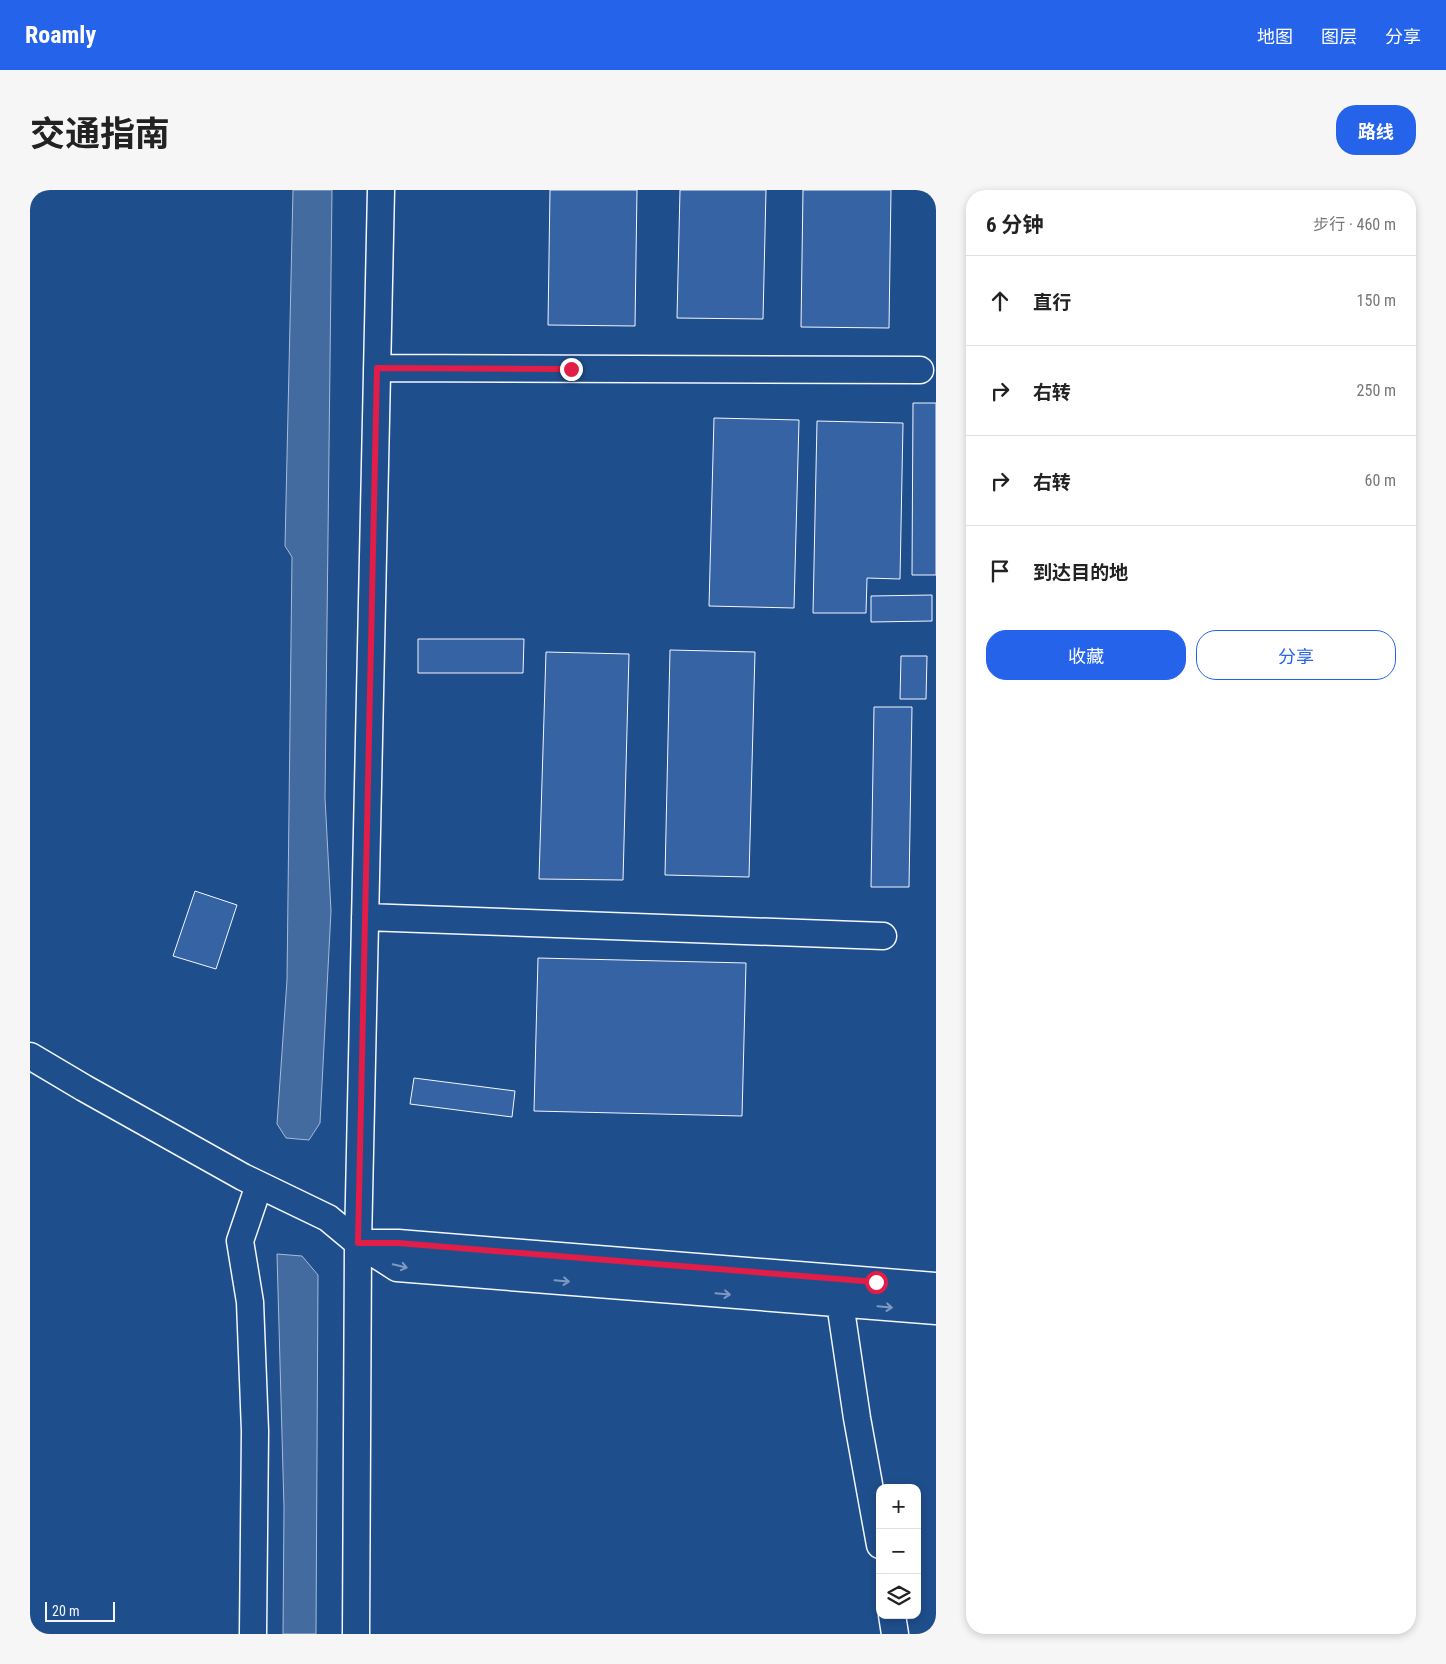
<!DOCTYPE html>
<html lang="zh">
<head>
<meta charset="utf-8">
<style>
	body { margin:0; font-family:"Roboto Condensed","Noto Sans SC",sans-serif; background:#f6f6f6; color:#222 }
	.controls { position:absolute; right:15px; bottom:15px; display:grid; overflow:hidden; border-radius:10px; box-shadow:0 2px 8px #0003 }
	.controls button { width:45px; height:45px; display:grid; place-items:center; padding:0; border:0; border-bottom:1px solid #e0e0e0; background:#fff; color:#222; font:25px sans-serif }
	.scale { position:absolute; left:15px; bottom:12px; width:70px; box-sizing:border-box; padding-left:5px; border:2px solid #f2f6ff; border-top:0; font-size:14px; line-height:18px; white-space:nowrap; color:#f2f6ff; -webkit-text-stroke:4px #1f4e8c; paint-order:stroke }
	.stop { position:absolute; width:15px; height:15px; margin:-11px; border:4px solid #e11d48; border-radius:50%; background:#fff }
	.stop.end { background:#e11d48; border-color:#fff; box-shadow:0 1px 5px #0008 }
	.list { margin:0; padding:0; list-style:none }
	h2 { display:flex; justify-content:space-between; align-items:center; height:65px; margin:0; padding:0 20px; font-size:21px }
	h2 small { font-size:16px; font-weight:400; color:#767676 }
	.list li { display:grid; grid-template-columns:32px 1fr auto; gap:15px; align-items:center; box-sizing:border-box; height:90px; padding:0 20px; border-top:1px solid #e0e0e0 }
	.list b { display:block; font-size:19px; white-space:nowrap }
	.list em { font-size:16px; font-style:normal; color:#767676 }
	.actions { display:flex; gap:10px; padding:15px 20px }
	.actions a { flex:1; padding:11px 0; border:1px solid #2563eb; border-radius:20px; text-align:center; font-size:18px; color:#2563eb }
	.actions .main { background:#2563eb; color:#fff }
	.icon { flex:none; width:28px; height:28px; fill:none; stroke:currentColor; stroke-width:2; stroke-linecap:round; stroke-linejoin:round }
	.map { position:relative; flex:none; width:906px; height:1444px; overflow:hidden; border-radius:20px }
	header { display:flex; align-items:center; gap:30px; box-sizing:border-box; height:70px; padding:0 25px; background:#2563eb; color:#fff }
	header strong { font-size:24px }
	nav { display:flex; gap:28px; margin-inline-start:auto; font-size:18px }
	.intro { display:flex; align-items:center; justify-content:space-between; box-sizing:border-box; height:120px; padding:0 30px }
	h1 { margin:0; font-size:35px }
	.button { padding:12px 22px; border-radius:20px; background:#2563eb; color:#fff; font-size:18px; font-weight:700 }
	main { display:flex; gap:30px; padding:0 30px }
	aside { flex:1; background:#fff; border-radius:20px; box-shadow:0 2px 8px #0003 }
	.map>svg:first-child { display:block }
</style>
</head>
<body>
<header>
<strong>Roamly</strong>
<nav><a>地图</a><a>图层</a><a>分享</a></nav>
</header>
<div class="intro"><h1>交通指南</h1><a class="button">路线</a></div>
<main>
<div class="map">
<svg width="906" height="1444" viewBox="0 0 906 1444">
	<rect width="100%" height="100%" fill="#1f4e8c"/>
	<!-- water -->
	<path fill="#446ba0" stroke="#a8bbd7" d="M263,0H302L295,608L301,721L290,933L279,950L256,948L247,934L257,790L262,367L255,356Z
		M247,1064L272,1066L288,1085L286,1444H253L254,1318Z"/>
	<!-- building -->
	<path fill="#3563a3" stroke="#f2f6ff" d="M520,0H607L605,136L518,135Z
		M650,0H736L733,129L647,128Z
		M773,0H861L859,138L771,137Z
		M883,213H906V385H882Z
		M684,228L769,230L764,418L679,416Z
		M787,231L873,233L870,389L837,388L836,423H783Z
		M902,405V431L841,432V406Z
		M388,449H494L493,483H388Z
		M640,460L725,462L719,687L635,685Z
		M516,462L599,464L593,690L509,689Z
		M871,466H897L896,509H870Z
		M844,517H882L879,697H841Z
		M165,701L207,715L186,779L143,766Z
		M508,768L716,773L712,926L504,921Z
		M384,888L485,901L482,927L380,914Z"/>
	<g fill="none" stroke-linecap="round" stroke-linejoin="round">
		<defs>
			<path id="minor" d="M347,178L890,180
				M335,727L853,746
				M0,866L54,898L213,987L298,1028L328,1053L367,1078L906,1121
				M328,1053H368L906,1096
				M810,1113L827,1228L850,1355
				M862,1425L865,1444
				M223,1444L225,1241L220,1112L210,1051L229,995
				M326,1444L328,1053L351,0"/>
		</defs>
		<!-- minor casing -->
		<use href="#minor" stroke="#f2f6ff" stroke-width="29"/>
		<!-- minor -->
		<use href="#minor" stroke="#1f4e8c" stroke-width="26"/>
	</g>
	<!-- one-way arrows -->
	<defs><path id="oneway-shaft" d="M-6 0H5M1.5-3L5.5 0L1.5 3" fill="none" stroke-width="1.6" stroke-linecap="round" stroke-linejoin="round" transform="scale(1.25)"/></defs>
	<g stroke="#7e9ac0">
		<use href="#oneway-shaft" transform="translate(370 1076) rotate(14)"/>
		<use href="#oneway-shaft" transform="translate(532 1091) rotate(5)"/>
		<use href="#oneway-shaft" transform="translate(693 1104) rotate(5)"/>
		<use href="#oneway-shaft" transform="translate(855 1117) rotate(5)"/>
	</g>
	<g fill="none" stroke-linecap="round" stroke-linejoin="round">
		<!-- route -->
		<path stroke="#e11d48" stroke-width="6" d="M541,179L347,178L328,1053H368L846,1092"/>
	</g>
</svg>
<div class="controls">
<button>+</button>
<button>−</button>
<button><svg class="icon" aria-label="layers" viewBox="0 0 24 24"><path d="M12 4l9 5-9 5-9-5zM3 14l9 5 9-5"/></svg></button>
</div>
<div class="scale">20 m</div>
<div class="stop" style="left:846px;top:1092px"></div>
<div class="stop end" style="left:541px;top:179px"></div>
</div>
<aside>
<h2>6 分钟<small>步行 · 460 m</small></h2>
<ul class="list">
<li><svg class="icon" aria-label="ahead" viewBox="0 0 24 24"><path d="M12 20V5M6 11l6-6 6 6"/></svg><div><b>直行</b></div><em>150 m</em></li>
<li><svg class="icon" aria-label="right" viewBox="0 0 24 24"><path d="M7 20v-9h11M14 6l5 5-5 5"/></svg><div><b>右转</b></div><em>250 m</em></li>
<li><svg class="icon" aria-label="right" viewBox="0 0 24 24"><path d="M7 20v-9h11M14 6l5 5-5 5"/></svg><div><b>右转</b></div><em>60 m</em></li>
<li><svg class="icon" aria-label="arrive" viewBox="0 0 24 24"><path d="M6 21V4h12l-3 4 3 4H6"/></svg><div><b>到达目的地</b></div></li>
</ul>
<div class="actions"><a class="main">收藏</a><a>分享</a></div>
</aside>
</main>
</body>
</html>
